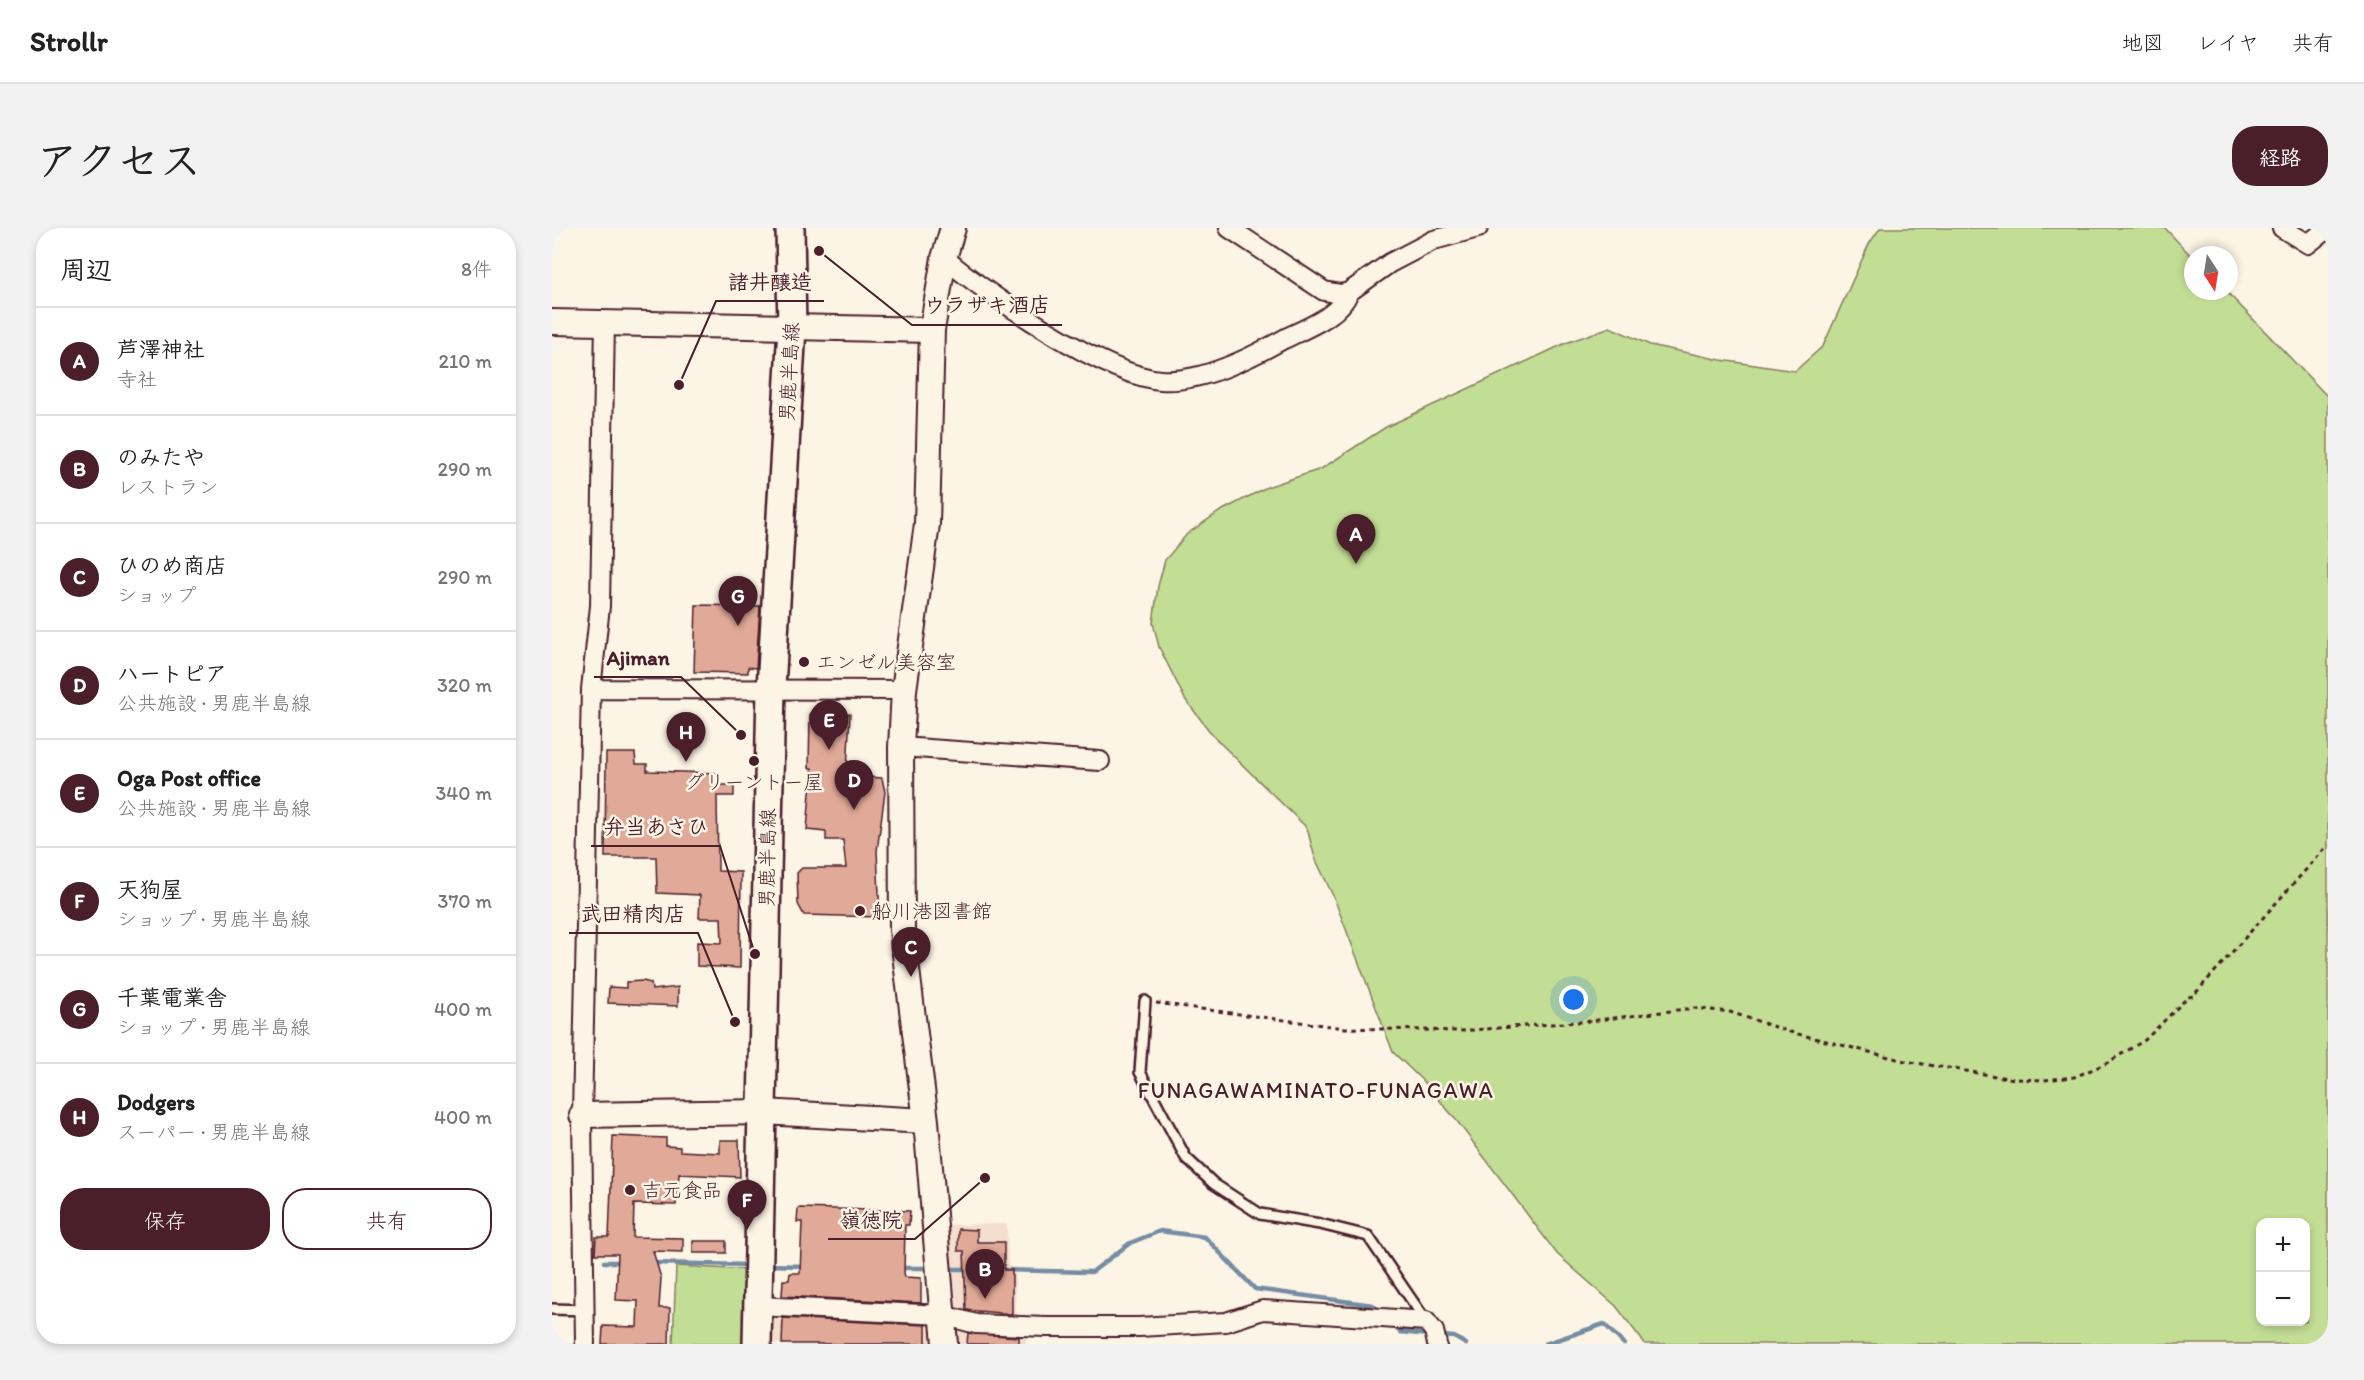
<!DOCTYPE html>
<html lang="ja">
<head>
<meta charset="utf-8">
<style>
	body { margin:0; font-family:Itim,"Klee One",sans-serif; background:#f2f2f2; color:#222 }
	.controls { position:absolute; right:18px; bottom:18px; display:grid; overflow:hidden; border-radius:12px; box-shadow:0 3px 9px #0003 }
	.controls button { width:54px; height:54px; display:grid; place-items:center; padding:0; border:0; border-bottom:2px solid #e0e0e0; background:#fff; color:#222; font:30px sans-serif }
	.compass { position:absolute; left:1632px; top:18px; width:54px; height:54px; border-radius:50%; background:#fff; box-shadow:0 3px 9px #0003; rotate:168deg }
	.you { position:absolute; left:1022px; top:772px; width:21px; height:21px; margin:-15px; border:4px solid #fff; border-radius:50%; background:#1a73e8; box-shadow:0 0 0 9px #1a73e833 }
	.badge { display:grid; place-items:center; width:39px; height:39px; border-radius:50%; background:#4a1f2b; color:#fff; font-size:20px; font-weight:700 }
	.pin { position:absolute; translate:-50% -50px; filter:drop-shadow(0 2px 3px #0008) }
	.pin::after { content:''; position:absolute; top:32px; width:21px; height:18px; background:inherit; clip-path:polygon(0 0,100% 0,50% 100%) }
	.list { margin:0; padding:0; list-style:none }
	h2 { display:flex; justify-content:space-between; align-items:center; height:78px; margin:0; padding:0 24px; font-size:26px }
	h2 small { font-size:20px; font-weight:400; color:#767676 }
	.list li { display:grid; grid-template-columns:39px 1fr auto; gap:18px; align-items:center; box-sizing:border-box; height:108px; padding:0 24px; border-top:2px solid #e0e0e0 }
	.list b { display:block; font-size:22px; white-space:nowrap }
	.list p { margin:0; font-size:20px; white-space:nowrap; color:#767676 }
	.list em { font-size:20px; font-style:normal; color:#767676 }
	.actions { display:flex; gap:12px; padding:18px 24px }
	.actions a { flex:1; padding:14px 0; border:2px solid #4a1f2b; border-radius:24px; text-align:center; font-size:21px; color:#4a1f2b }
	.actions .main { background:#4a1f2b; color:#fff }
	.map { position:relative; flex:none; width:1776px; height:1116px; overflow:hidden; border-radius:24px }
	header { display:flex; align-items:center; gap:36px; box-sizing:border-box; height:84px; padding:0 30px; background:#fff; border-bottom:2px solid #e0e0e0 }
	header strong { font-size:28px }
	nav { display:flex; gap:33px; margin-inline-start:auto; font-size:21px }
	.intro { display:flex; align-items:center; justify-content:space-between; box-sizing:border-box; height:144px; padding:0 36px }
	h1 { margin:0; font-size:42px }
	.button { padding:15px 27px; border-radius:24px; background:#4a1f2b; color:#fff; font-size:21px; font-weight:700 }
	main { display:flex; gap:36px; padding:0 36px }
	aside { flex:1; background:#fff; border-radius:24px; box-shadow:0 3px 9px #0003 }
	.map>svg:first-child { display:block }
</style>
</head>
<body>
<header>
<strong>Strollr</strong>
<nav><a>地図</a><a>レイヤ</a><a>共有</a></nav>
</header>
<div class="intro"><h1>アクセス</h1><a class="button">経路</a></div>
<main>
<aside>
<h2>周辺<small>8件</small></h2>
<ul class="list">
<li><span class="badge">A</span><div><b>芦澤神社</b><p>寺社</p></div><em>210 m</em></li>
<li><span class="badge">B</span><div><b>のみたや</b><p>レストラン</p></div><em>290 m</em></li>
<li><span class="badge">C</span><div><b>ひのめ商店</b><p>ショップ</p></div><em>290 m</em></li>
<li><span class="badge">D</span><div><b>ハートピア</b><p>公共施設 · 男鹿半島線</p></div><em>320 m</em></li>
<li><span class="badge">E</span><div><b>Oga Post office</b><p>公共施設 · 男鹿半島線</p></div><em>340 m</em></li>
<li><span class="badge">F</span><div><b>天狗屋</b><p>ショップ · 男鹿半島線</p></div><em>370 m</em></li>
<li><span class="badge">G</span><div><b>千葉電業舎</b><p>ショップ · 男鹿半島線</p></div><em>400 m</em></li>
<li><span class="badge">H</span><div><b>Dodgers</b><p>スーパー · 男鹿半島線</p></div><em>400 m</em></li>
</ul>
<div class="actions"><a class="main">保存</a><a>共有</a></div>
</aside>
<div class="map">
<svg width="1776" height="1116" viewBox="0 0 1776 1116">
	<rect width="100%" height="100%" fill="#fcf5e5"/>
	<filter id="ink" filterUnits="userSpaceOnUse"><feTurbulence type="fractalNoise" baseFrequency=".0167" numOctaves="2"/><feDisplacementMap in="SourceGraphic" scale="12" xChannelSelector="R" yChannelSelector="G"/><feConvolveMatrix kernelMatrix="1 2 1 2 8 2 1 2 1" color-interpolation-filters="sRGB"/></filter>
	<g filter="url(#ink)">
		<!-- built -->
		<path fill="#f4dece" d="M455,996L456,1037L463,1042L464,1091L473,1098L474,1116H205L206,1078L391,1087L384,997Z"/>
		<!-- green -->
		<path fill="#c2dd94" stroke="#867e60" stroke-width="1.5" fill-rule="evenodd" d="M1328,0H1613L1641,30V63H1674L1776,169V1116H1093L1064,1078L1005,1026L905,893L873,855L841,824L782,670L763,630L755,600L662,509L633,471L607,419L601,395L606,358L613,332L635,306L667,284L715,259L769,241L834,199L1014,115L1058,99L1098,117L1169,132L1243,143L1271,118L1317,16ZM1708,994H1754V1094H1708Z
			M124,1038L198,1042L197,1116H121Z"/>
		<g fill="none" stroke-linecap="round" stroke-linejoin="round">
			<!-- stream -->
			<path stroke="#748ca2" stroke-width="4.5" d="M52,1034H71
				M100,1035L197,1037
				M214,1037L254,1038
				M346,1040H380
				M394,1041H419
				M448,1042L540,1044L578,1015L608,1003L653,1009L703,1061L821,1077L828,1084
				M840,1096L848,1104L877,1107
				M888,1108L902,1109L914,1116
				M993,1116L1052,1096L1072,1116"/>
		</g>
		<!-- building -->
		<path fill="#e1aa98" stroke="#4a1f2b" stroke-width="1.5" d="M144,377L208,378L204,440L196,439V445L142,444Z
			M258,485L298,486L294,562L314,549L330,550L333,564L325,623L328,689L252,687L246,676L245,645L250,640H294L291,612H274V604L255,602L260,540H257Z
			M54,525H83L84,536H95V543L165,545L167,557H182V568H165L166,643L189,644L188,740L145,738V714L170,715L169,690H147L148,667L105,665L104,629H53Z
			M91,753L99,755L100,762L126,759V778L56,775L57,759L74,760V754Z
			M61,908L114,910V918L128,919V923L168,925V912H187L188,949L127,946L124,977L82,976L81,1009L131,1010V1024L101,1023L109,1050L107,1080H118L117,1116H50L51,1098L85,1099L86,1073L64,1072L66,1026H43L44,1009H57Z
			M246,980L358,983L357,997H353L352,1045L353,1049L369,1050V1075L230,1068L231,1052H237L238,1045H248L250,994H245Z
			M406,1001L425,1002V1014H452V1042H460V1086L414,1082L412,1023H406Z
			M141,1013H174V1025H141Z
			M231,1090L374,1097V1116H230Z
			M416,1105L467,1109V1116H415Z"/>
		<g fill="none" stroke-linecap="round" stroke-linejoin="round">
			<defs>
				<path id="lane" d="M593,773L588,844L634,930L662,956L708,986L768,996L816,1008L874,1093
					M0,1081L34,1082"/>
				<path id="street" d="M677,0L772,63L789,66L797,64L838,35L882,12L926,0
					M1730,0L1756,16L1776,0
					M392,30C437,67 553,148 609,152C649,155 698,130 732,111C754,100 788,88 797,64
					M39,461L352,462
					M349,519L548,533
					M206,1078L391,1087L424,1096L494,1099H587L674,1094L711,1082L874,1093L882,1103L885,1116
					M33,1116L30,887L39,461L48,378L53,94"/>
				<path id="secondary" d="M0,94L380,102
					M30,887L211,884L374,893
					M393,1116L374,893L350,702L349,519L352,462L375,296L380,102L392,30L401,0"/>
				<path id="primary" d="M205,1116L219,460L240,99L238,0"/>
			</defs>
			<!-- lane casing -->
			<use href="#lane" stroke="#4a1f2b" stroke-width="14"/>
			<!-- street casing -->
			<use href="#street" stroke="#4a1f2b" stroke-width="22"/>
			<!-- secondary casing -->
			<use href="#secondary" stroke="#4a1f2b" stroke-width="28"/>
			<!-- primary casing -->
			<use href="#primary" stroke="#4a1f2b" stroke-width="32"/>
			<!-- path -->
			<path stroke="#4a1f2b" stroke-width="3" stroke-dasharray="4.5 4.5" stroke-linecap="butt" d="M604,775L793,800L908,803L1038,793L1142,780L1178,784L1238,804L1353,833L1462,851L1492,852L1522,849L1553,836L1593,812L1636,769L1641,768L1776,617"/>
			<!-- lane -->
			<use href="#lane" stroke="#fcf5e5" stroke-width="9"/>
			<!-- street -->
			<use href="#street" stroke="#fcf5e5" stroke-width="18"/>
			<!-- secondary -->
			<use href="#secondary" stroke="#fcf5e5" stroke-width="24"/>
			<!-- primary -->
			<use href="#primary" stroke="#fcf5e5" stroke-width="27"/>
		</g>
	</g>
	<!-- markers -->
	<g fill="#4a1f2b" stroke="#fcf5e5" stroke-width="2">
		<circle cx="252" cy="434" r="6"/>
		<circle cx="202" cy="533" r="6"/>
		<circle cx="308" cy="683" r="6"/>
		<circle cx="78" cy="962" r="6"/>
	</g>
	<g text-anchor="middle" stroke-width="5" stroke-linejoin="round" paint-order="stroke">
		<!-- street labels -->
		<g font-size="20" fill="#4a1f2b" stroke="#fcf5e5">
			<text transform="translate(237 144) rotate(-87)" y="7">男鹿半島線</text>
			<text transform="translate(215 630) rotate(-89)" y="7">男鹿半島線</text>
		</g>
		<!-- poi labels -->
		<g font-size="20" fill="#4a1f2b" stroke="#fcf5e5" text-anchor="start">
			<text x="264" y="441">エンゼル美容室</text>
			<text x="202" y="561" text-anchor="middle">グリーントー屋</text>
			<text x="320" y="690">船川港図書館</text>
			<text x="90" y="969">吉元食品</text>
		</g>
		<!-- quarter labels -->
		<g font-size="22" letter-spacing="1.5" fill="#4a1f2b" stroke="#fcf5e5">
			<text x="764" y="870">FUNAGAWAMINATO-FUNAGAWA</text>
		</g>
	</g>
	<!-- callouts -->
	<path fill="none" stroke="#4a1f2b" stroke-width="2" d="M127 157L164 73H272M267 23L360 97H510M189 507L129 449H42M203 726L168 618H39M183 794L146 705H17M433 950L363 1011H276"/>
	<g fill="#4a1f2b" stroke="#fcf5e5" stroke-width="2">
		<circle cx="127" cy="157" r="6"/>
		<circle cx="267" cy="23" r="6"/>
		<circle cx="189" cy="507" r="6"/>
		<circle cx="203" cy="726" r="6"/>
		<circle cx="183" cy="794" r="6"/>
		<circle cx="433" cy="950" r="6"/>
	</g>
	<g font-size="21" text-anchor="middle" font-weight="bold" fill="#4a1f2b" stroke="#fcf5e5" stroke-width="5" stroke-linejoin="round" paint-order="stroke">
		<text x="218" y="61">諸井醸造</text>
		<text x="435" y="84">ウラザキ酒店</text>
		<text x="86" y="437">Ajiman</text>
		<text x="104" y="606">弁当あさひ</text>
		<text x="81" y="693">武田精肉店</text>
		<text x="319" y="999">嶺徳院</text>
	</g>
</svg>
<div class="controls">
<button>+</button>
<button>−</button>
</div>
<svg class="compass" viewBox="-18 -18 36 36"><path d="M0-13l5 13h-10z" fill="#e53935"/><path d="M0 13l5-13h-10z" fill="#767676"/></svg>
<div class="you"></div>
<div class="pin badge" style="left:804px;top:336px">A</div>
<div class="pin badge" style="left:433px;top:1071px">B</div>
<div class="pin badge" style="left:359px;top:749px">C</div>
<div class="pin badge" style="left:302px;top:582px">D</div>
<div class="pin badge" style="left:277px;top:522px">E</div>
<div class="pin badge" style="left:195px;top:1002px">F</div>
<div class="pin badge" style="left:186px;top:398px">G</div>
<div class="pin badge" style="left:134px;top:534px">H</div>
</div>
</main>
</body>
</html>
